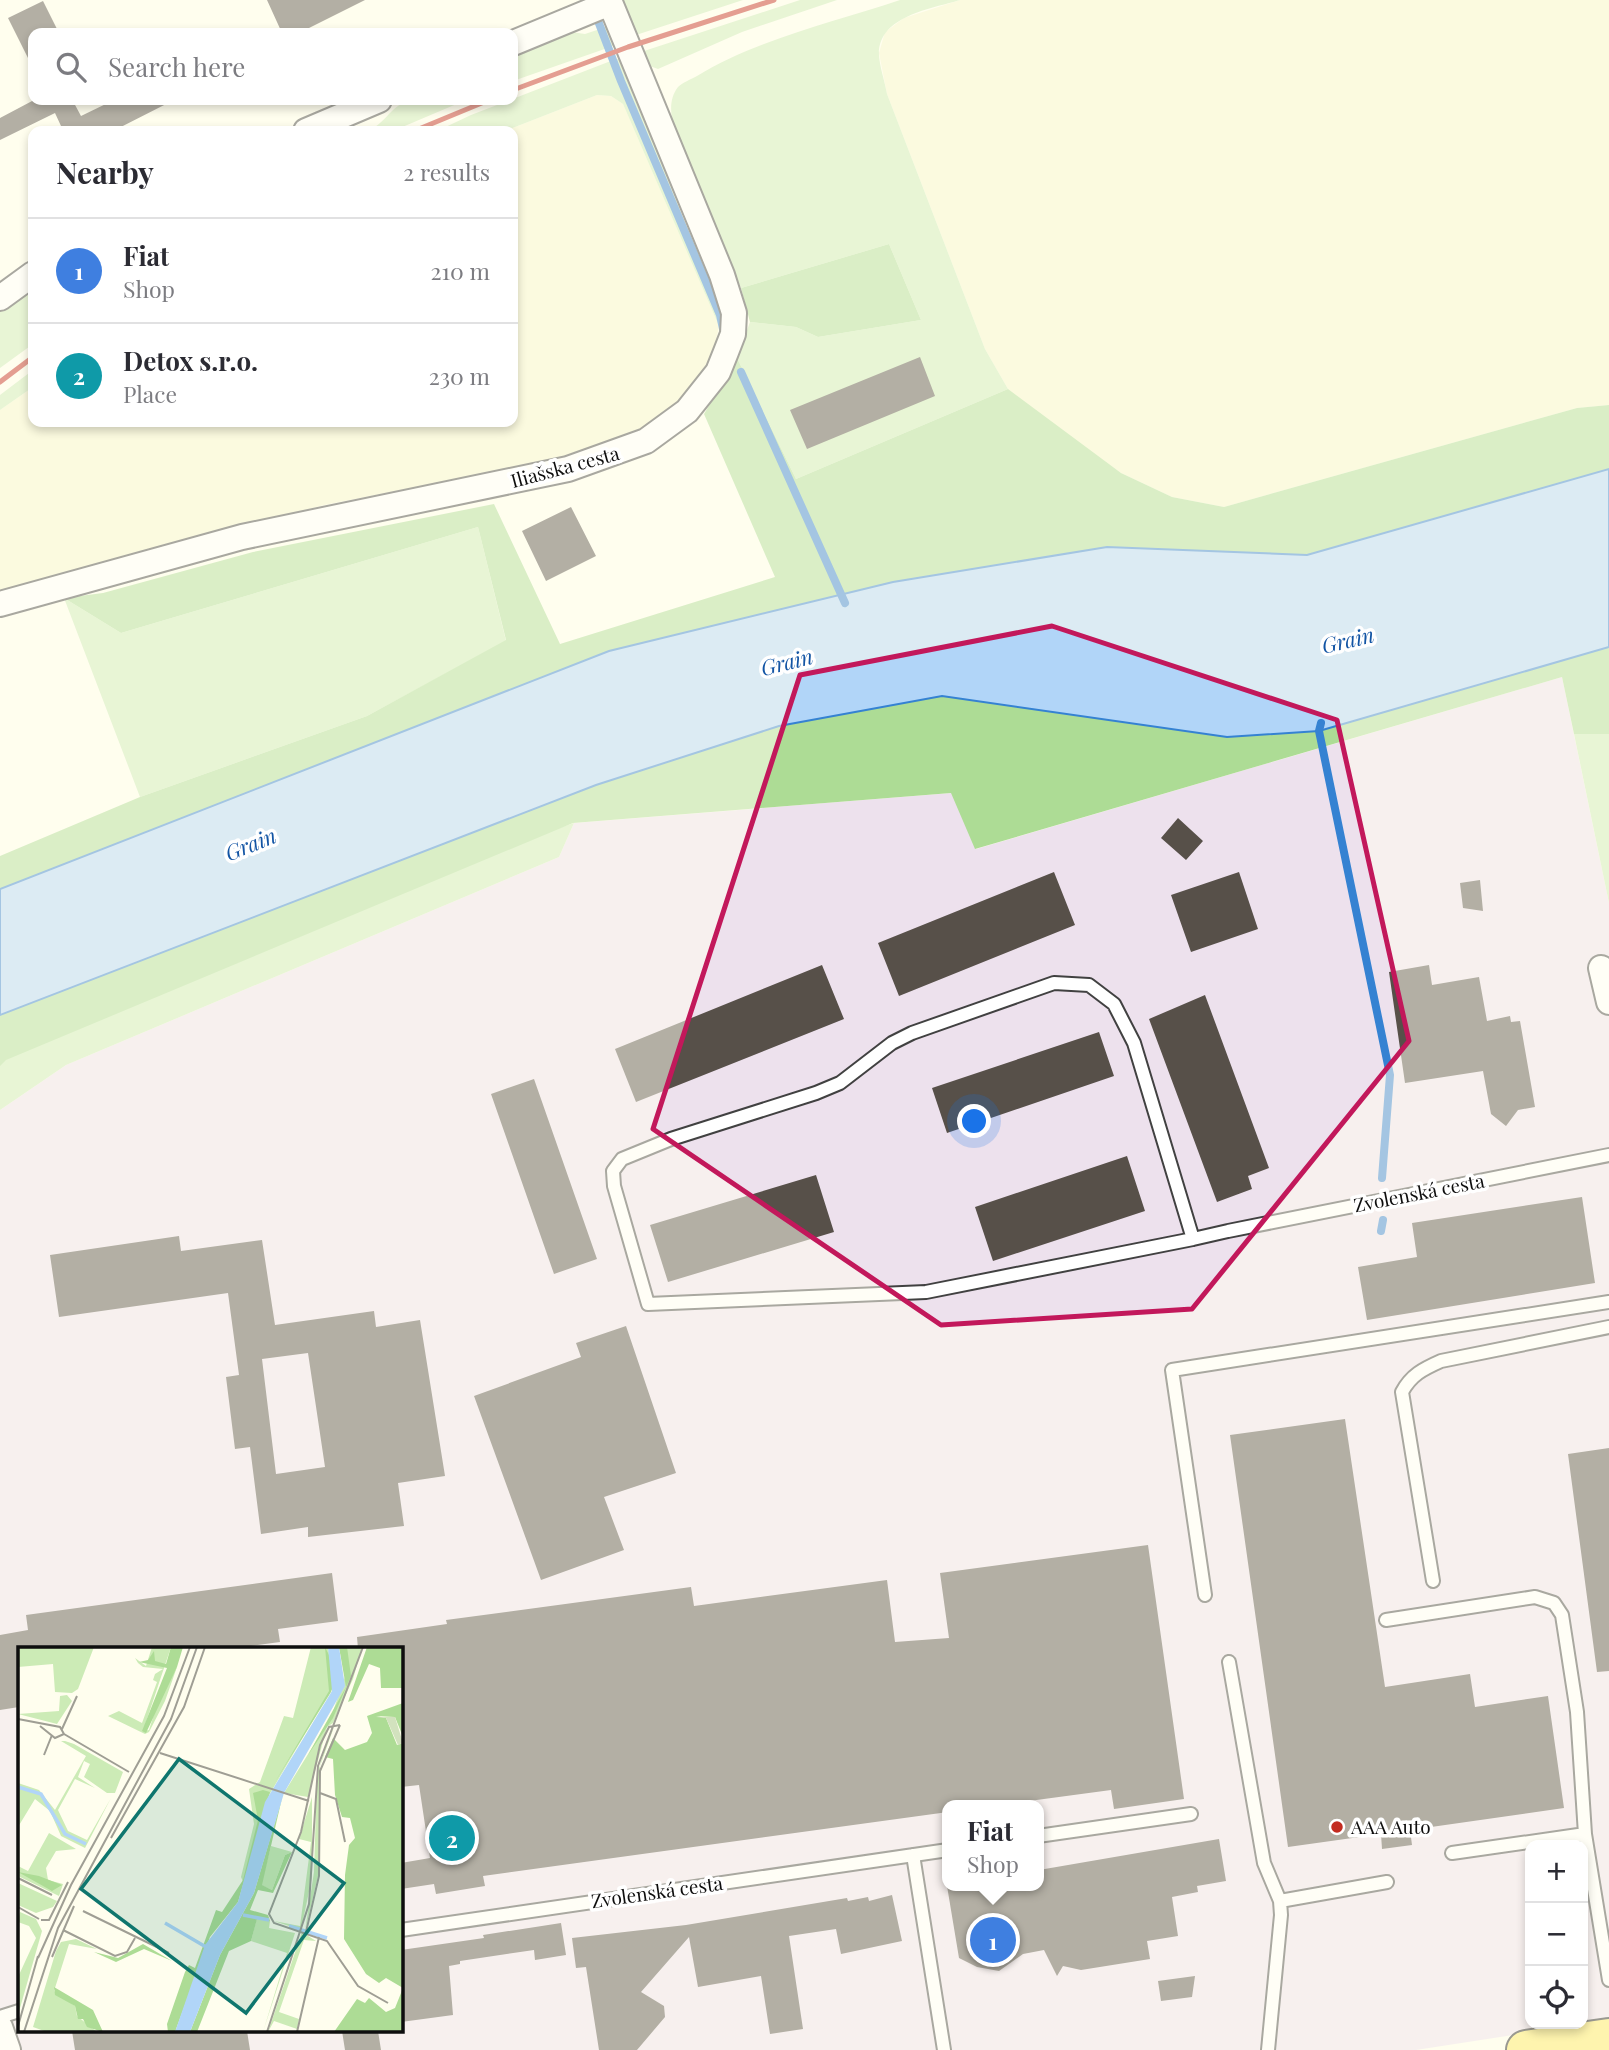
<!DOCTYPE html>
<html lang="en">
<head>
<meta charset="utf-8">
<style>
	body { margin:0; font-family:"Playfair Display",serif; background:#f2f2f3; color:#2b2b33 }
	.controls { position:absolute; right:21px; bottom:21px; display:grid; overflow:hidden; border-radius:14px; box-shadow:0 4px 10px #0003 }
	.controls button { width:63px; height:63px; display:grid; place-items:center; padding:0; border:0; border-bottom:2px solid #e1e1e2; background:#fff; color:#2b2b33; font:35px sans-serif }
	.you { position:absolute; left:975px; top:1122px; width:24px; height:24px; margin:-18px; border:5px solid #fff; border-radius:50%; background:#1a73e8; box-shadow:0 0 0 10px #1a73e833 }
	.badge { display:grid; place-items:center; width:46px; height:46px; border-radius:50%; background:#c32b20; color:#fff; font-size:23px; font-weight:700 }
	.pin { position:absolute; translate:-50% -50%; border:4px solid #fff; box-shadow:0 2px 7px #0006 }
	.popup { position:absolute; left:942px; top:1800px; width:102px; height:91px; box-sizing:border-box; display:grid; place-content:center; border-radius:14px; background:#fff; filter:drop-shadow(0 2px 5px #0005); font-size:23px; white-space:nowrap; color:#7c7c81 }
	.popup b { font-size:26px; color:#2b2b33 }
	.popup::after { content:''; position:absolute; left:50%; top:100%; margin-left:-14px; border:14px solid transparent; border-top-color:#fff }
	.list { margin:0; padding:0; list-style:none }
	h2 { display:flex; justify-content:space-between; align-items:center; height:91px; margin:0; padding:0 28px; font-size:30px }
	h2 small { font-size:23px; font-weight:400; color:#7c7c81 }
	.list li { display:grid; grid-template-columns:46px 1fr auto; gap:21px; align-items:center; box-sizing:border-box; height:105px; padding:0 28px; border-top:2px solid #e1e1e2 }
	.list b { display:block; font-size:26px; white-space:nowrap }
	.list p { margin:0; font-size:23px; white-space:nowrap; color:#7c7c81 }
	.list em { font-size:23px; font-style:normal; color:#7c7c81 }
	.icon { flex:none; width:38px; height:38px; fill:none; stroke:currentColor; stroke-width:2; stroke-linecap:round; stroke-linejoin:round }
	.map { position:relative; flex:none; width:1609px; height:2050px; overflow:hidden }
	.search { position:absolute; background:#fff; box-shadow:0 4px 10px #0003; left:28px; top:28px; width:490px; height:77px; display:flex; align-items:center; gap:18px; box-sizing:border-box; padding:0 24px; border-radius:14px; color:#7c7c81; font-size:26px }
	.panel { position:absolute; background:#fff; box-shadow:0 4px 10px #0003; left:28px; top:126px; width:490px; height:301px; border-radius:14px }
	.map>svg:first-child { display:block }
</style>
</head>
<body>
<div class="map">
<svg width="1609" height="2050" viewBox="0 0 1609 2050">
	<rect width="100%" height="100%" fill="#fffeee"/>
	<!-- industrial -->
	<path fill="#ede1ed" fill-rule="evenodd" d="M1562,677L1609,903V2020L1416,2050H0V1110L66,1065L559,857L574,823L952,793L976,849ZM19,1649H401V2031H19ZM948,1805H1038V1886H948ZM1530,1845H1583V2024H1530Z"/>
	<!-- farmland -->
	<path fill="#f5f6cd" d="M960,0H1609V405L1577,408L1224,507L1172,497L1121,473L1032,412L1008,389L985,349L887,94L879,53L885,32L904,18Z
		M597,95L611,96L623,104L719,326L713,355L692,389L671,411L649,427L580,455L324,505L0,593V410L33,387V422H513V131H505Z"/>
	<!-- green -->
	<path fill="#ccebb6" d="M623,0H743L636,35Z
		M800,0H837L742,32L658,69L647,65L641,52Z
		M900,0H960C931,9 877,16 879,56C880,68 885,82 887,94L985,349L1008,389L796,479L737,358L750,322L796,327L818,337L921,320L889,244L741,288L674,129C671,115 668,100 678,87C682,83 691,79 697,76C755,40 834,22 900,0Z
		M609,26L616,45L513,81V57L571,32L585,34Z
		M616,59H621L686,225L719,297L724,323L719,326L623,104L611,96L597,95L505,131H437L471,115Z
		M409,100H466L393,131H367C387,123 387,109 409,100Z
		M33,286V344L0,368V310Z
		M33,370V387L0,410V395Z
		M478,527L506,641L367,716L140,797L64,598L121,633Z
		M1574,734H1609V903Z
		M574,823L559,857L66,1065L0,1110V1015Z"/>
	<!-- forest -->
	<path fill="#addc95" d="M889,244L921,320L818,337L796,327L750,322L741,288Z
		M737,358L796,479L1008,389L1121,473L1172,497L1224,507L1577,408L1609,405V469L1307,555L1107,547L893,582L609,651L0,889V856L140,797L367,716L506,640L478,527L121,633L64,598L103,593L253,552L494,504L560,644L775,577L704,414Z
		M1609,647V734H1574L1562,677L975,849L951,793L573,823L6,1060L0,1066V1015L596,785L779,726L942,696L1226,737L1319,731Z"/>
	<!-- water -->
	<path fill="#b1d5f8" stroke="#3582d2" stroke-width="2" d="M1609,469V647L1319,731L1227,737L942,696L779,726L596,785L0,1015V889L609,651L893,582L1107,547L1307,555Z"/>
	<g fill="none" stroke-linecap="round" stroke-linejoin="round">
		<!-- stream -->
		<path stroke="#3582d2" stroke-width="8" d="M595,13L621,81L720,315L723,329
			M741,372L845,603
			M1321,723L1319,731L1390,1075L1382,1178
			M1381,1231L1383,1220"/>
	</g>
	<!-- building -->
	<path fill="#575049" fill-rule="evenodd" d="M267,0H365L299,33H282Z
		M43,1L59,33H33V68L8,18Z
		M34,100H81L74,103L81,116L114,100H174L113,131H51L61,126L55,113L0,140V118Z
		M920,357L935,396L807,449L790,410Z
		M571,507L596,556L546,581L522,531Z
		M1178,818L1203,841L1186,860L1161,838Z
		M1054,872L1075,925L899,996L878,943Z
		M1239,872L1258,929L1191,952L1171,895Z
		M1480,880L1483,911L1463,908L1460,883Z
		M822,965L844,1019L636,1102L615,1049Z
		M1429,965L1432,985L1479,977L1487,1021L1510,1016L1511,1022L1520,1021L1535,1107L1518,1110L1506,1126L1491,1114L1483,1071L1405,1083L1389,972Z
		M1205,995L1269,1168L1248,1176L1252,1189L1217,1202L1149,1019Z
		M1099,1032L1114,1076L947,1133L932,1088Z
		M534,1079L597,1259L554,1274L491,1094Z
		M1127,1156L1145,1211L993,1261L975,1207Z
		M816,1175L834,1232L668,1282L650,1225Z
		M1582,1197L1595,1283L1367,1320L1358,1267L1417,1257L1412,1223Z
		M179,1236L181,1251L262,1240L275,1325L374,1311L376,1327L420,1320L445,1476L398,1483L404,1526L308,1537V1527L261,1534L250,1447L235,1449L226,1377L239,1375L228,1293L59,1317L50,1255ZM308,1353L325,1467L276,1474L262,1359Z
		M626,1326L676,1473L604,1497L624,1550L541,1580L474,1396L581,1357L576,1343Z
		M1345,1419L1385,1687L1470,1674L1475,1707L1548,1696L1564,1808L1410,1830L1412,1845L1382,1849L1381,1834L1288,1847L1230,1435Z
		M1609,1448V1671L1597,1672L1568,1454Z
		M1148,1545L1184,1799L1114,1809L1111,1790L999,1805H948V1812L483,1876L485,1886L436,1894L434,1884L401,1889V1863L430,1858L419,1785L401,1787V1649H358L357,1637L447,1624L446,1620L691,1587L694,1606L887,1580L895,1642L949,1638L940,1573Z
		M332,1573L338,1621L278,1629L280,1642L229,1649H19V1707L0,1710V1635L28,1630L26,1615Z
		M1219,1839L1226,1881L1197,1886L1198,1892L1172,1897L1178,1936L1147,1941L1150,1959L1081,1970L1063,1966L1057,1976L1044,1950L1023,1954L999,1971L977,1967L959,1958L947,1886H1039V1870Z
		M892,1895L902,1941L841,1954L836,1929L789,1936L803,2029L770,2034L761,1976L698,1987L689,1937L641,1992L664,2006L665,2017L637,2050H599L586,1967L576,1968L572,1938L686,1925L847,1898L848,1901L868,1897L869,1901Z
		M561,1923L566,1955L535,1960L534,1950L460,1961V1964L449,1966L453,2015L401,2022V1950L484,1938L483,1935Z
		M1195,1976L1192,1997L1161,2001L1158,1981Z
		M72,2031H247L250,2050H75Z
		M342,2031H378L381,2050H345Z"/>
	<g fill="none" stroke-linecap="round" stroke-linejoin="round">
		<defs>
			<path id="lane" d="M1193,1239L1134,1043L1114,1004L1089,985L1054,983L912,1033L892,1043L840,1083L816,1093L671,1139L622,1159L613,1171L614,1186L648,1304L926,1292L1193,1239L1228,1231L1609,1155
				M1433,1581L1402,1392C1411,1375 1423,1369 1441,1361L1609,1327
				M1205,1595L1172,1370L1609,1302
				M1386,1620L1535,1597L1554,1603L1562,1615L1577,1712L1585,1834
				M1229,1662L1264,1863L1280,1901
				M1038,1836L1191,1814
				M1452,1853L1585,1834L1609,1980
				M913,1855L944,2050
				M401,1930L948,1850
				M0,2017L19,2011
				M1268,2050L1281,1915L1280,1901L1387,1882"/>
			<path id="street" d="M513,43L610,3
				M306,131L379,100
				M0,298L33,274
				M0,604L242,537L568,469L646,441L687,411L718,372L726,352L733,334L734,313L722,275L609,0
				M1601,968L1609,1002
				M0,2027L8,2050"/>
			<path id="primary" d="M1526,2050L1609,2038"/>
		</defs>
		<!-- lane casing -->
		<use href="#lane" stroke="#414141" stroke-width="16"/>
		<!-- street casing -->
		<use href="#street" stroke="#414141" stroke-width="28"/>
		<!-- primary casing -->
		<use href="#primary" stroke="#1f1f1f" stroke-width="42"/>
		<!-- lane -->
		<use href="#lane" stroke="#fff" stroke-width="12"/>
		<!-- street -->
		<use href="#street" stroke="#fff" stroke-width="24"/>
		<!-- primary -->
		<use href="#primary" stroke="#fde960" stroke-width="38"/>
		<!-- rail -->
		<path stroke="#c32b20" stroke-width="5" d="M513,90L628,47L774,0
			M414,131L489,100
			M0,382L33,357"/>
	</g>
	<!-- marked area -->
	<path d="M0 0H1609V2050H0ZM1052,626L1337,720L1409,1041L1192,1309L941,1325L653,1129L800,675Z" fill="#fffeee" fill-opacity=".55" fill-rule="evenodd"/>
	<path fill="none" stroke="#c2185b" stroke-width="5" stroke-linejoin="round" d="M1052,626L1337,720L1409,1041L1192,1309L941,1325L653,1129L800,675Z"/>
	<!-- markers -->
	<circle fill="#c32b20" stroke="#fff" stroke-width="2.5" cx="1337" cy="1827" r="7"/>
	<g text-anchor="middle" stroke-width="7" stroke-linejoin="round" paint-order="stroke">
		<!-- street labels -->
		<g font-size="19" fill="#0e0e0e" stroke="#fff">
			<text transform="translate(565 467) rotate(-15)" y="7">Iliašska cesta</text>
			<text transform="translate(1419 1193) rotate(-11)" y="7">Zvolenská cesta</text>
			<text transform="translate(657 1892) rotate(-8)" y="7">Zvolenská cesta</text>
		</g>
		<!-- poi labels -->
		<g font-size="19" fill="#0e0e0e" stroke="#fff" text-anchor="start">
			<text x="1351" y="1834">AAA Auto</text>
		</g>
		<!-- water labels -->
		<g font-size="21" font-style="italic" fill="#1254a4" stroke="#fff">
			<text transform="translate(1348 641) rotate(-13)" y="7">Grain</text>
			<text transform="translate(787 663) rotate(-14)" y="7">Grain</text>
			<text transform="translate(251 845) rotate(-22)" y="7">Grain</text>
		</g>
	</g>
	<!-- overview -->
	<g transform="translate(18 1647)">
		<rect width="385" height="385" fill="#fffeee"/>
		<path d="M0,0H76L60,42L54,46L37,45L35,17L0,20ZM134,0H153L125,84L131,83L141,52L159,20L147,54L131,85L127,87L90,69L101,64L124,76L139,35L135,33L137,27L145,22L125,20L120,16L117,11L128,19ZM293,0H310L317,36L247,155L226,237L223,230L236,177L231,142L242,135L266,69L275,71ZM321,0H344L335,32L315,76L309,80L290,150L266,146L313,70L328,27ZM49,48L54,54L39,77L0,67L41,64L42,49ZM316,80L302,119L301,225L287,284L296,225L299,128L310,92ZM43,94H47L56,97L105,125L97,146H89L66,130L72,117L66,114L60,130L77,141L57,132L40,163L50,184L69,193L93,151L67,201L43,189L32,164L17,152L0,180V136L21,143L37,163L68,109ZM294,150V230L283,283L256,274L282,279L293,195L281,192ZM31,186L58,202L38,204L28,221L30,233L45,237L41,249L0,229V219L10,224ZM253,199L274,205L267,208L254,243L243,238ZM0,236L39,254L35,260L18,266L0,258ZM2,265L18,272L24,284L0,368V330L18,291L11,279L0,275ZM239,271L252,274L251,281L277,286L245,385L269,306L233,294ZM284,285L298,294L286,293L261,365L281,372L279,382L256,374L250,385ZM58,292L79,302L51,297L36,344L57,359L59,369L79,385H29L15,380L38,304L43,295Z" fill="#ccebb6"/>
		<path d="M153,0H165L159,20L128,86L124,84L149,21L121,15L130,13L136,4L137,14L148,17ZM307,0L314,14L316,36L313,45L257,135L311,44ZM321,0H329L333,29L315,71L290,108L328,40ZM349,0H385V41H363L362,21L351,17L335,53L330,55ZM385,56V90L377,70L358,69L368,71L379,98L385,96V385H316L339,352L347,356L351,351L368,365L377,361L385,341L368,331L361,336L348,327L326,292L327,228L331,198L337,191L332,171L324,170L317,148L315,112L307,110L315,91L327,103L349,95L354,86L349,69ZM245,143L252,145L220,255L192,290L157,385H150L149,377L167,325L171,318L177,321L198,263L204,265L225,233L240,173L235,146ZM264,151L244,238L254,243L267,208L274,205L255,246L240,243L232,263L250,268L252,274L239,272L233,294L211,304L179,385H172L202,308L236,246ZM0,225L21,229L44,238L34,244ZM125,297L154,314L126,302L98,315L76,305L100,311ZM36,340L75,363L85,385L69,380L65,372H60L57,359L37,348Z" fill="#addc95"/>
		<path d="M358,70H377L385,96L380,98L368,71Z" fill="#d2e2be"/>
		<path d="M310,0H321L327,39L266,146L236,246L202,308L172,385H157L187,298L220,255L247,155L314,44Z" fill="#b1d5f8"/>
		<path fill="none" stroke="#b1d5f8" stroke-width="3.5" d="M0,140L23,147L47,187L68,197M225,268L251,273M147,276L188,300M271,279L309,291"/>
		<path fill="none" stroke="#9f9e94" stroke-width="2" d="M0,72L42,80L46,87L37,91L22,79M322,78L311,80L302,98L283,185L251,267L256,276L309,294L340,339L370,356M44,82L59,49M46,87L111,125M142,106L291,154M26,108L34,88M302,146L318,152L327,195M93,191L166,60L187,0M0,231L34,248M0,260L21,272M65,264L151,306M23,273H31L50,235M45,283L97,309L109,305L117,291M288,285L301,229L302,124L322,78M34,310L56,259M20,311L53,238L146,69L172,0M0,379L20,309M6,385L40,281L153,72L179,0M249,385L291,257L300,119L345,0M279,385L301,290"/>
		<path fill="#0f766e" fill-opacity="0.15" stroke="#0f766e" stroke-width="3.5" d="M161,112L326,236L228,366L63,242Z"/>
		<rect width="385" height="385" fill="none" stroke="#0e0e0e" stroke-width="3.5"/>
	</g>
</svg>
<div class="controls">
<button>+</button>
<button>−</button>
<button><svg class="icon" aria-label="locate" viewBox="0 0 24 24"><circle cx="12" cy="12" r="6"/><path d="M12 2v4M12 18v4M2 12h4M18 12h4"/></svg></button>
</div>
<div class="you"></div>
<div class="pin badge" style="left:993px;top:1940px;background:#3f7fe0">1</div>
<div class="popup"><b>Fiat</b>Shop</div>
<div class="pin badge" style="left:452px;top:1838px;background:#0f9aa8">2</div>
<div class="search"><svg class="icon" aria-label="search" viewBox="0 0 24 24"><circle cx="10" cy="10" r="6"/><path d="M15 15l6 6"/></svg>Search here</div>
<section class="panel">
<h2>Nearby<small>2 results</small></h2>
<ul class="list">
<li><span class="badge" style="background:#3f7fe0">1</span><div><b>Fiat</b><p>Shop</p></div><em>210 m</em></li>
<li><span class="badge" style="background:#0f9aa8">2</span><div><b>Detox s.r.o.</b><p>Place</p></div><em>230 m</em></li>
</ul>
</section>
</div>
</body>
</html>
